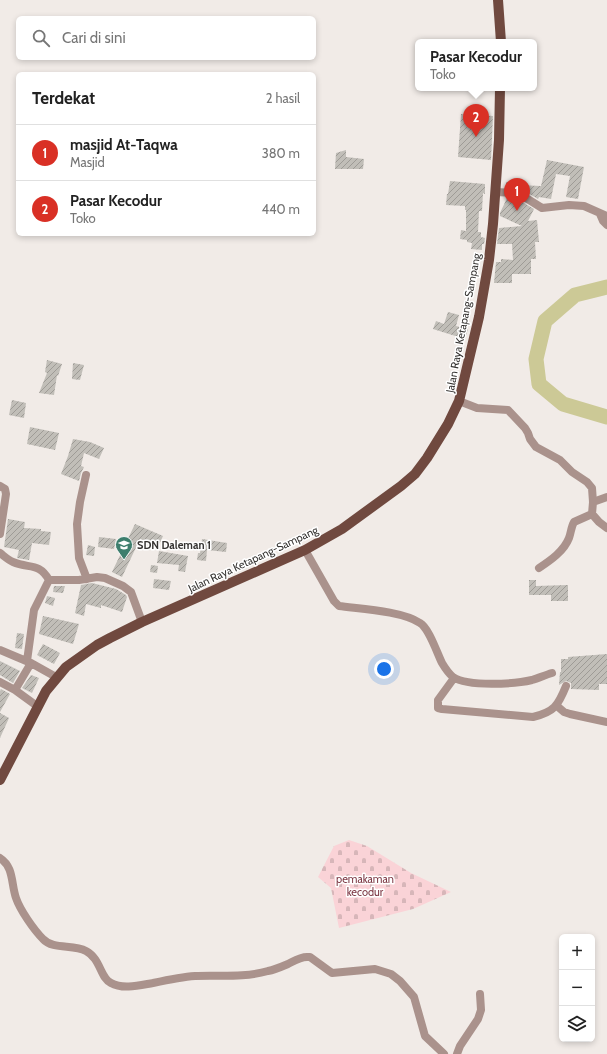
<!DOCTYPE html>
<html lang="id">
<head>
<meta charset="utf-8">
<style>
	body { margin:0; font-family:Cabin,sans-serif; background:#f6f6f6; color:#222 }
	.controls { position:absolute; right:12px; bottom:12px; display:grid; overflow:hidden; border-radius:6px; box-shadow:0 2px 6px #0003 }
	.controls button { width:36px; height:36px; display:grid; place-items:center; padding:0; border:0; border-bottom:1px solid #e0e0e0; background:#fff; color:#222; font:20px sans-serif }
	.you { position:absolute; left:384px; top:669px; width:14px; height:14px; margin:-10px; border:3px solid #fff; border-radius:50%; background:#1a73e8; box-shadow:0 0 0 6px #1a73e833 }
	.badge { display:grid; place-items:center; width:26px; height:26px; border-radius:50%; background:#d93025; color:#fff; font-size:13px; font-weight:700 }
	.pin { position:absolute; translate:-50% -33px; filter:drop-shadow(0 1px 2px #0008) }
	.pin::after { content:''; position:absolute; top:21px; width:14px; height:12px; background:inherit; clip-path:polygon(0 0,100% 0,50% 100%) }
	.popup { position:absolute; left:415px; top:39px; width:122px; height:52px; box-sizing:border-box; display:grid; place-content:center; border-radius:6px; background:#fff; filter:drop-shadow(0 1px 3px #0005); font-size:13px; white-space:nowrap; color:#767676 }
	.popup b { font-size:15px; color:#222 }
	.popup::after { content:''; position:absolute; left:50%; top:100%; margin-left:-8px; border:8px solid transparent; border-top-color:#fff }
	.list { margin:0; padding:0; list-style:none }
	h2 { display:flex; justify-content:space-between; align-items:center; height:52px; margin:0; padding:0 16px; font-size:17px }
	h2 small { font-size:13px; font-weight:400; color:#767676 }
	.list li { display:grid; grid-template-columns:26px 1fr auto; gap:12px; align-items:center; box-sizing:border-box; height:56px; padding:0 16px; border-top:1px solid #e0e0e0 }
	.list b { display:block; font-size:15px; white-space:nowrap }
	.list p { margin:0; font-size:13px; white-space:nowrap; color:#767676 }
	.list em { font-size:13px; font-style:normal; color:#767676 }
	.icon { flex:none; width:22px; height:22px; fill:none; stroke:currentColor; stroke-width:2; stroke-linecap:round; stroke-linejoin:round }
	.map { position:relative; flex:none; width:607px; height:1054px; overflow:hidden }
	.search { position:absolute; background:#fff; box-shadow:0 2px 6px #0003; left:16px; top:16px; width:300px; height:44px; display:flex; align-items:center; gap:10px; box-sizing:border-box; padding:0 14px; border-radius:6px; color:#767676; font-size:15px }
	.panel { position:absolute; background:#fff; box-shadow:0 2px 6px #0003; left:16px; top:72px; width:300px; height:164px; border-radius:6px }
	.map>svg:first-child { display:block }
</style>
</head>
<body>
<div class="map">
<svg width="607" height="1054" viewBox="0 0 607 1054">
	<defs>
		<pattern id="cemetery-stones" width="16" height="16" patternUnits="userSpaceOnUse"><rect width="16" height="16" fill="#fad3d7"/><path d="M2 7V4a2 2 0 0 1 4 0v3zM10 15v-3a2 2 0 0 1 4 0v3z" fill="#d7b6b9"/></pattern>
		<pattern id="building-hatch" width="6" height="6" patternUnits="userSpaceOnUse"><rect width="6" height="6" fill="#c1beb8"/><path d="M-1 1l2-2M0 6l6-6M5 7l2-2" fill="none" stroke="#9e9b96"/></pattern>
	</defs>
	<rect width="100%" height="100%" fill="#f1ebe7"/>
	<!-- cemetery -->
	<path fill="url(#cemetery-stones)" d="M349,840L367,846L411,873L451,892L413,909L339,928L331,888L318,877L334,846Z"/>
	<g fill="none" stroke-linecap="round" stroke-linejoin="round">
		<!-- river -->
		<path stroke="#ccc996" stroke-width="15" d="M607,287L575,295L545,321L536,359L539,384L563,404L607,417"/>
	</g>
	<!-- building -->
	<path fill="url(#building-hatch)" d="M461,114L493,116L491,160L458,157Z
		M346,150V157L364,159L363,169H335L336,153Z
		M547,160L584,167L578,199L566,197L570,176L556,174L551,199L539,197L538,199L528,193L515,188L506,187V182H519V185L541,186Z
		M450,181L485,184V194L483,193L482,211H479L478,232H481V237L485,238L484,244H482V250L471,249L472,243L467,242V240L460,239L461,230L466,231V210H465V206L446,205L447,194H448Z
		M507,198H512L524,203L534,209L528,221L537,220L539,242H535L536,259H531V274H512V283H494L496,262H501V259L513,260L512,244H497L499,228L522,226L500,216V213Z
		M448,312L459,315L456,326L468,329L465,339L433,329L436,321L444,324Z
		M47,360L62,364L58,376L57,375L54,395L39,393L47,373L45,372Z
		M73,363L84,365L80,380L72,379Z
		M12,400L26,403L24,418L9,415Z
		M30,427L59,433L55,450L27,444Z
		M73,439L90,442L104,448L99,459L84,453L81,466L84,467L81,473L79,481L61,474L68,456Z
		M8,519L25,522L24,528L41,529V531L51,532L49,545L32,543L29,560L17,558L19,550L4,547Z
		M135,524L163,536L158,547L140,539L122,577L112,572Z
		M99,537L116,539L114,549L98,547Z
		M202,539L227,543L226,552L207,550L206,561L197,560L198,553H200Z
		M88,545L95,547L94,556L86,555Z
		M159,551L188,556L185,572L178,571L179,565L157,563Z
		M151,565L158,566L157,573L150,572Z
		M154,579L171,581L169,590L153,588Z
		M529,580H536V586L568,585V601H551V595H529Z
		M92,583L116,589L126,595L127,597L122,612L101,605V608L86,604L84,616L75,613L81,585Z
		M54,586H65L63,593L53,592Z
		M47,596L55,598L53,606L45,603Z
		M43,616L79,624L73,644L39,634Z
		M17,633L24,634L22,649L15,648Z
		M43,644L60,653L54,664L37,655Z
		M607,654V684H599V690L571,689V683L566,681L559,685L560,672H561V659H568V657Z
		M0,661L20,671L13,683L0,675Z
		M31,675L39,678L32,693L22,688Z
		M1,689L10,694L0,712V691Z
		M0,713L9,718L0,738Z"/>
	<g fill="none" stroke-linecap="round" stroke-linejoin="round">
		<!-- street -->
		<path stroke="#aa928c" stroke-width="8" d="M496,192L513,193L526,198L542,208L569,205L584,206L607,216
			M600,214L603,221L607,225
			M459,401L477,408L508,410L525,428L528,433L530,439L536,447L560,460L572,472L587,482L592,488L593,502L592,514L599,522L607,528
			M86,475L80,502L77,524L79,558L87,579
			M0,486L5,489L6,494L0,534
			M593,502L607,497
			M305,550L334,601L339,606C361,609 402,611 420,623C429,628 437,653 442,663C445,668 448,673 453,677C468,687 515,684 532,680C539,678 545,675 552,673
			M0,553C4,556 8,560 13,562C29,569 39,562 49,580H79L97,577L105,578L123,586L131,592L142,622
			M539,568C551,560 564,551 569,538C571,533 571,527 574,522L592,514
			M0,650L31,663L56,677
			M27,661L34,610L49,580
			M454,678L438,700V708L442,709L533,717C554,712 558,706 566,686
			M0,682L15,690L37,706
			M15,690L31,663
			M557,706L564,712L570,714L607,722
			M0,858C14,867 11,884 16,898C20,910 34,930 43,939C53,950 73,944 86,951C101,959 100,978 111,983C123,990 141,985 153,983C167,980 181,977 195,976C219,975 244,978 268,971C274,970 281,967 288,964C294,961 300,957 307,957H310L332,973L375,969L391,974L400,981L414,997L425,1036L444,1054
			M457,1054L460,1046L478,1019L481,1010L480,994"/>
		<!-- primary -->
		<path stroke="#70493f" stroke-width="10" d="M498,0L501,42
			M0,780L46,691L66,667L97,645L110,638L142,622L305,550L342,529L401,486L415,474L427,458L448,424L459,401L479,317L489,260L493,224L499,140L500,88"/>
	</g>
	<!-- icons -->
	<defs>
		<symbol id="school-pin" viewBox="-11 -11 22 30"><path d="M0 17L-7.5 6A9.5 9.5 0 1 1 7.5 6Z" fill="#3d7e6d" stroke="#fff"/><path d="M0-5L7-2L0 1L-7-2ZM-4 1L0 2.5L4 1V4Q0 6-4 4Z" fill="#fff"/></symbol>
	</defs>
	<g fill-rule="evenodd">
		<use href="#school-pin" x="114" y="535" width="20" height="27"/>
	</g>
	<g text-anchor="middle" stroke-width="3" stroke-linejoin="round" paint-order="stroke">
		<!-- street labels -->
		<g font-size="11" fill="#353331" stroke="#fff">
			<text transform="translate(463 323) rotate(-79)" y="4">Jalan Raya Ketapang-Sampang</text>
			<text transform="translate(253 559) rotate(-25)" y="4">Jalan Raya Ketapang-Sampang</text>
		</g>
		<!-- poi labels -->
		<g font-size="11" font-weight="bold" fill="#353331" stroke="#fff" text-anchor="start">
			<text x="137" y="549">SDN Daleman 1</text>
		</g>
		<!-- park labels -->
		<g font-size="11" fill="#7c3743" stroke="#fff">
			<text x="365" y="883">pemakaman<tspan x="365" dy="13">kecodur</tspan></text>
		</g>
	</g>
</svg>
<div class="controls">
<button>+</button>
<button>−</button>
<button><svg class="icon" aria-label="layers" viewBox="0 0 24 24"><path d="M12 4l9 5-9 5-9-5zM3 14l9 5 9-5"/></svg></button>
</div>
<div class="you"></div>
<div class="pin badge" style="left:517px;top:211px">1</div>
<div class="pin badge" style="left:476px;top:137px">2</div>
<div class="popup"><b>Pasar Kecodur</b>Toko</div>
<div class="search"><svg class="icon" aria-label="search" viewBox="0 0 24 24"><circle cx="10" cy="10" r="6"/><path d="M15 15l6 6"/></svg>Cari di sini</div>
<section class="panel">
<h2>Terdekat<small>2 hasil</small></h2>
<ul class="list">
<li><span class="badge">1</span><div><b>masjid At-Taqwa</b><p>Masjid</p></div><em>380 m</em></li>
<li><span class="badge">2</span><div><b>Pasar Kecodur</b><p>Toko</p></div><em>440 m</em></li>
</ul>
</section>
</div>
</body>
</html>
